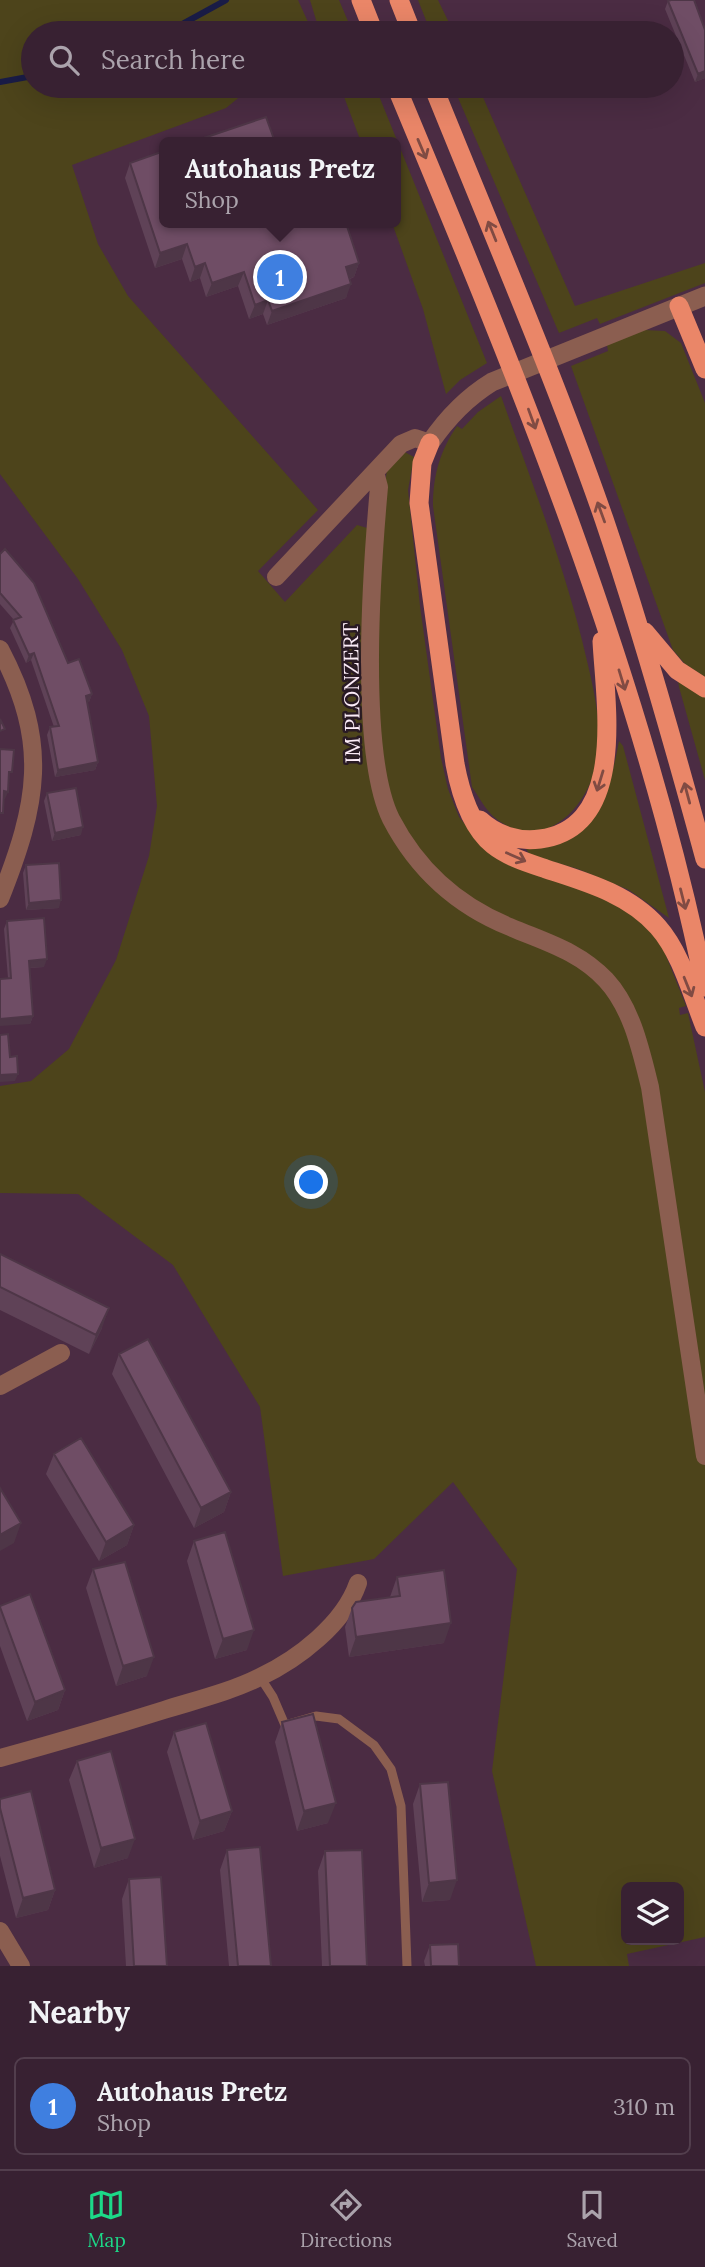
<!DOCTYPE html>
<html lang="en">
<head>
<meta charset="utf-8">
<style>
	body { margin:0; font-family:Lora,serif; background:#432e3e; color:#f1f3f6 }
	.controls { position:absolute; right:21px; bottom:21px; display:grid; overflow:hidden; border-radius:10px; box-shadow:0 7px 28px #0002 }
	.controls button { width:63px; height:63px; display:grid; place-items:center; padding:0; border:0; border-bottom:2px solid #523e4d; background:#382132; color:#f1f3f6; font:35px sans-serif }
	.you { position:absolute; left:312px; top:1183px; width:24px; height:24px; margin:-18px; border:5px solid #fff; border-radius:50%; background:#1a73e8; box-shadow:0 0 0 10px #1a73e833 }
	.badge { display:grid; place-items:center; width:46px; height:46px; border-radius:50%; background:#1cd988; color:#fff; font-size:23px; font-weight:700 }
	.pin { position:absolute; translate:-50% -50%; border:4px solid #fff; box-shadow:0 2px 7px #0006 }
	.popup { position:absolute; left:159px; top:137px; width:242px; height:91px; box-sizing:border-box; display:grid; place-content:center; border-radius:10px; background:#382132; filter:drop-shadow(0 2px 5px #0005); font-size:23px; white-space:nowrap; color:#aba3ac }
	.popup b { font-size:26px; color:#f1f3f6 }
	.popup::after { content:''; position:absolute; left:50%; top:100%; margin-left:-14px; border:14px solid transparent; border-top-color:#382132 }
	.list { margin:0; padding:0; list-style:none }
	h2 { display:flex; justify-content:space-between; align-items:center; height:91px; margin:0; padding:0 28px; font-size:30px }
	h2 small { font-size:23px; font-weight:400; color:#aba3ac }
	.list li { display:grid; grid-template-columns:46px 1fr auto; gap:21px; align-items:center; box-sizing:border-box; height:98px; margin:0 14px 14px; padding:0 14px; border:2px solid #523e4d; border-radius:10px }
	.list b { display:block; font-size:26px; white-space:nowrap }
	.list p { margin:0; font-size:23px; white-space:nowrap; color:#aba3ac }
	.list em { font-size:23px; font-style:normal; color:#aba3ac }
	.icon { flex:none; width:38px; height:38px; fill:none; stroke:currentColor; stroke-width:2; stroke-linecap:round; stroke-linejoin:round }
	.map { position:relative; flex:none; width:705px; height:1966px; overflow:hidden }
	.search { position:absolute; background:#382132; box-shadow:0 7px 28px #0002; left:21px; right:21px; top:21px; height:77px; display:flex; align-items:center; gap:18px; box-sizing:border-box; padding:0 24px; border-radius:38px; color:#aba3ac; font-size:26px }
	.sheet { height:203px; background:#382132 }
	nav { display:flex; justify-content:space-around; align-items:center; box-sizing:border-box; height:98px; border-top:2px solid #523e4d; background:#382132; font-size:19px; color:#aba3ac }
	nav a { display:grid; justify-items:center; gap:4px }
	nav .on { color:#1cd988 }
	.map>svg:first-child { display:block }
</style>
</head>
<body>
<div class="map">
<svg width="705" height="1966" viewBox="0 0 705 1966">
	<rect width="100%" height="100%" fill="#4b2c43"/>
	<!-- green -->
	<path fill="#4d441b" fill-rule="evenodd" d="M0,0H298L313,33H33V86H253L226,108L72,165L98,244L128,296L318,510L258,571L285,602L357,525L381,532L387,467L401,450L414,457L408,490L420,606L441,758L448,789L459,817L483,846L600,896L635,916L661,943L686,1006L679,1008L680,1015L688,1013L705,1092V1937L627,1954L629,1966H536L492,1771L517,1569L453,1482L374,1559L283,1576L260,1407L173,1265L78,1194L0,1193V1086L31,1081L69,1049L116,960L149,856L157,806L149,716L122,650L78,579L0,474ZM626,1887H679V1940H626Z
		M310,0H339L353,33H320Z
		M418,0H438L454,33H431Z
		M340,86H375L487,363L460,380L446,394L423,309L392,223H396V142H361Z
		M453,86H478L575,306L705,263V283L600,324L597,318L559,333Z
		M644,330L665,331L681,343L705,403V677L685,664L673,650L571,366L608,351L607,345Z
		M501,396C530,477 561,557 582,640C590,674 600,710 599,745C598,797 547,861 494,817C485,809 479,797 472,787L433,506C433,475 440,451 457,426L462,429L478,412Z
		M678,681L705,696V780L679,687Z
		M619,741L623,746L669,918L629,890L578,869L530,855L526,849C593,848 609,796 619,741Z"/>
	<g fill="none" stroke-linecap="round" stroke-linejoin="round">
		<!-- stream -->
		<path stroke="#1a1c47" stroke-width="6" d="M166,33L226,0
			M0,82L33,76"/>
		<!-- service -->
		<path stroke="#8b5e50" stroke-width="9" d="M260,1677L273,1697L285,1725L316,1716L339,1719L374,1745L391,1769L401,1806L407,1966"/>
		<!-- minor -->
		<path stroke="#8b5e50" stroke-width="18" d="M375,472L379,487C372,565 358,752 391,819C417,869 458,906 510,927C545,942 579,951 606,980C632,1008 641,1051 650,1087L705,1456
			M276,577L401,444L415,438L430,443
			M0,649C50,744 38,803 0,899
			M0,1386L61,1353
			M0,1758C55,1743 110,1727 164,1710C196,1700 230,1692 260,1677C298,1659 344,1624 358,1583
			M0,1931L21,1966"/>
		<!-- tertiary -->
		<path stroke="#8b5e50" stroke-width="19" d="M430,443C447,418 466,398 492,382L705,296"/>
		<!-- trunk -->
		<path stroke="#ea8668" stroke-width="19" d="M361,0L374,33
			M399,0L412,33
			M396,86C518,378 641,675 705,987
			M433,86C491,230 553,373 604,519C642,631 674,745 705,859
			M679,306L705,369
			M430,443L422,463L419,503L455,764C460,791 471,827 493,845C508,857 528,863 546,869C586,882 629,894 658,927C681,953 692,995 705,1027
			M645,632L677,670L705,688
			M480,820C496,835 518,842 540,839C628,827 605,702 602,641"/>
	</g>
	<!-- wall -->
	<path fill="#5f4257" d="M668,1L705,78L695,82L665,9Z
		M130,163L359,263L354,277L350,279L346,298L267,325L263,314L249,319L238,286L206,297L200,278L190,282L182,259L155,268L125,178Z
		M0,554L68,663L92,694L89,702H87L98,762L95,770L55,777L47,735L50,727H54L31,660L26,663L10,628L14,620L0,604Z
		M47,793L81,835L52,841L44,801Z
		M26,865L59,908L26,910L23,873Z
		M7,921L44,967L29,968L33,1016L30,1024L8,978L4,929Z
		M0,1254L102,1328L89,1354L0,1310Z
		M119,1354L231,1492L224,1512L194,1528L112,1374Z
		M54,1454L134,1525L127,1545L99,1561L46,1474Z
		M194,1541L247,1650L215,1659L187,1561Z
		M93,1569L147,1676L116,1686L86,1588Z
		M397,1577L444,1643L349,1657L345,1627L352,1608L390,1597Z
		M0,1606L65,1690L58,1710L27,1721L0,1646Z
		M282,1722L328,1823L297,1831L275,1742Z
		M174,1732L232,1811L224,1831L193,1840L167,1752Z
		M77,1761L128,1858L94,1868L69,1780Z
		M420,1784L450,1900L422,1902L413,1804Z
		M0,1799L55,1890L48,1910L16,1918L0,1856Z
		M227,1850L271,1966H229L220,1870Z
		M325,1851L367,1966H322L318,1871Z
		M129,1879L167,1966H126L122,1899Z
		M430,1945L459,1966H425L424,1961Z"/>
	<!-- shaded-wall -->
	<path fill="#4e3647" d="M705,71V78L695,82L698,74Z
		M187,244L182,259L155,268L160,253Z
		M205,263L200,278L190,282L195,267Z
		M359,263L354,277L340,282L346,267Z
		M244,272L238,286L206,297L212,283Z
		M351,284L346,298L267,325L272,311Z
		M268,300L263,314L249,319L255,305Z
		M34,653L31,660L26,663L29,655Z
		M92,694L89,702L83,704L86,696Z
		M98,762L95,770L55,777L58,770Z
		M4,791L8,792L5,799H1Z
		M83,827L81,835L52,841L55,833Z
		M61,900L59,908L26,910L29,903Z
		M47,959L44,967L26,968L29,961Z
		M33,1016L30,1024L0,1026V1019Z
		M18,1074L15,1081L0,1082V1075Z
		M109,1308L102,1328L89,1354L96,1335Z
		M231,1492L224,1512L194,1528L201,1508Z
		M21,1523L14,1543L0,1551V1535Z
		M134,1525L127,1545L99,1561L106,1542Z
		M451,1623L444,1643L349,1657L356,1637Z
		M254,1630L247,1650L215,1659L223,1639Z
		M154,1657L147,1676L116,1686L123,1666Z
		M65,1690L58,1710L27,1721L35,1702Z
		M336,1803L328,1823L297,1831L304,1811Z
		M232,1811L224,1831L193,1840L200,1821Z
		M135,1839L128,1858L94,1868L101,1848Z
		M457,1880L450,1900L422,1902L429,1883Z
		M55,1890L48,1910L16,1918L23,1898Z"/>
	<!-- building -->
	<path fill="#6f4d65" stroke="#4e3647" stroke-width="2" d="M671,0H694L705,30V71L698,74L668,1Z
		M266,117L275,142H192Z
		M164,151V223H346L359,263L346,267L351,284L272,311L268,300L255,305L244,272L212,283L205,263L195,267L187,244L160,253L130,163Z
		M5,549L34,583L68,663L79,659L92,694L86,696L98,762L58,770L50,727L59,726L34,653L29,655L13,620L21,617L0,593V554Z
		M0,719L5,729L0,731Z
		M0,749L14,750L12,772H9L8,792L4,791L3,813H0Z
		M76,788L83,827L55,833L47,793Z
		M59,863L61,900L29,903L26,865Z
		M44,918L47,959L29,961L33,1016L0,1019V979L11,978L7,921Z
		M8,1034L10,1057L17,1056L18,1074L0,1075V1035Z
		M0,1254L109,1308L96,1335L0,1287Z
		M148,1339L231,1492L201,1508L119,1354Z
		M81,1438L134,1525L106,1542L54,1454Z
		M0,1488L21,1523L0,1535Z
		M225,1532L254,1630L223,1639L194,1541Z
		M125,1562L154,1657L123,1666L93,1569Z
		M444,1570L451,1623L356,1637L352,1608L356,1602L400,1596L397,1577Z
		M30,1594L65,1690L35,1702L0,1607V1606Z
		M313,1714L336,1803L304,1811L282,1722Z
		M206,1723L232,1811L200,1821L174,1732Z
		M111,1751L135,1839L101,1848L77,1761Z
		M448,1782L457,1880L429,1883L420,1784Z
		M31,1791L55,1890L23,1898L0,1808V1799Z
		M260,1847L271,1966H238L227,1850Z
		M362,1850L367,1966H330L325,1851Z
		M161,1877L167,1966H134L129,1879Z
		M458,1944L459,1966H431L430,1945Z"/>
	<!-- one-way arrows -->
	<defs><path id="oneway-shaft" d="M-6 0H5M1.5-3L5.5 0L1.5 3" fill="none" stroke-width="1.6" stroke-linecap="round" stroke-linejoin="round" transform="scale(1.75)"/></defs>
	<g stroke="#804b43">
		<use href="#oneway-shaft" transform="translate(422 149) rotate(67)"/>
		<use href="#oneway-shaft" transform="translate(492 231) rotate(-112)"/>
		<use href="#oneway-shaft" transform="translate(532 419) rotate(70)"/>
		<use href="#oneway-shaft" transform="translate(601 512) rotate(-110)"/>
		<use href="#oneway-shaft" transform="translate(622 680) rotate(73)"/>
		<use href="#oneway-shaft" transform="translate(600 781) rotate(107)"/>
		<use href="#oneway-shaft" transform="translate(687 793) rotate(-105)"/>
		<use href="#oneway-shaft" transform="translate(516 857) rotate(24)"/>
		<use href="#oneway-shaft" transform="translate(683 899) rotate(76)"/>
		<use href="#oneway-shaft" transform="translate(688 987) rotate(68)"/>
	</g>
	<g text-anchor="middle" stroke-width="5" stroke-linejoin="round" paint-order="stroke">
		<!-- street labels -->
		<g font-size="21" fill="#fcecf7" stroke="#291a24">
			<text transform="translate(352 693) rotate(-91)" y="7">IM PLONZERT</text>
		</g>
	</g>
</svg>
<div class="controls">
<button><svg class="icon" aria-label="layers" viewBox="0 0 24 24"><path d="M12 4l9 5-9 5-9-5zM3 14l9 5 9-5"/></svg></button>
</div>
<div class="you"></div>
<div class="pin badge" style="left:280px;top:277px;background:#3f7fe0">1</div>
<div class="popup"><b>Autohaus Pretz</b>Shop</div>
<div class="search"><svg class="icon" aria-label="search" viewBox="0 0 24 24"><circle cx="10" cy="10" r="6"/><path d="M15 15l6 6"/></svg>Search here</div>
</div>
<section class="sheet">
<h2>Nearby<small></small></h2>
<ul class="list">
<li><span class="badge" style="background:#3f7fe0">1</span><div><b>Autohaus Pretz</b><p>Shop</p></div><em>310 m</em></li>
</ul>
</section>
<nav>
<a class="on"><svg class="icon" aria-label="map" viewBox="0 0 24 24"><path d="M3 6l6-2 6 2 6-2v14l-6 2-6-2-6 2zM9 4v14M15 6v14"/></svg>Map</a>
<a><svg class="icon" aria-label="directions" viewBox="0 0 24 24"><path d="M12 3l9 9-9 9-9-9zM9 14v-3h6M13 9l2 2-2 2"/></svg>Directions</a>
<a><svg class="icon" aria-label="saved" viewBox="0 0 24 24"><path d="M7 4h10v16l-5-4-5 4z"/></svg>Saved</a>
</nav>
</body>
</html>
